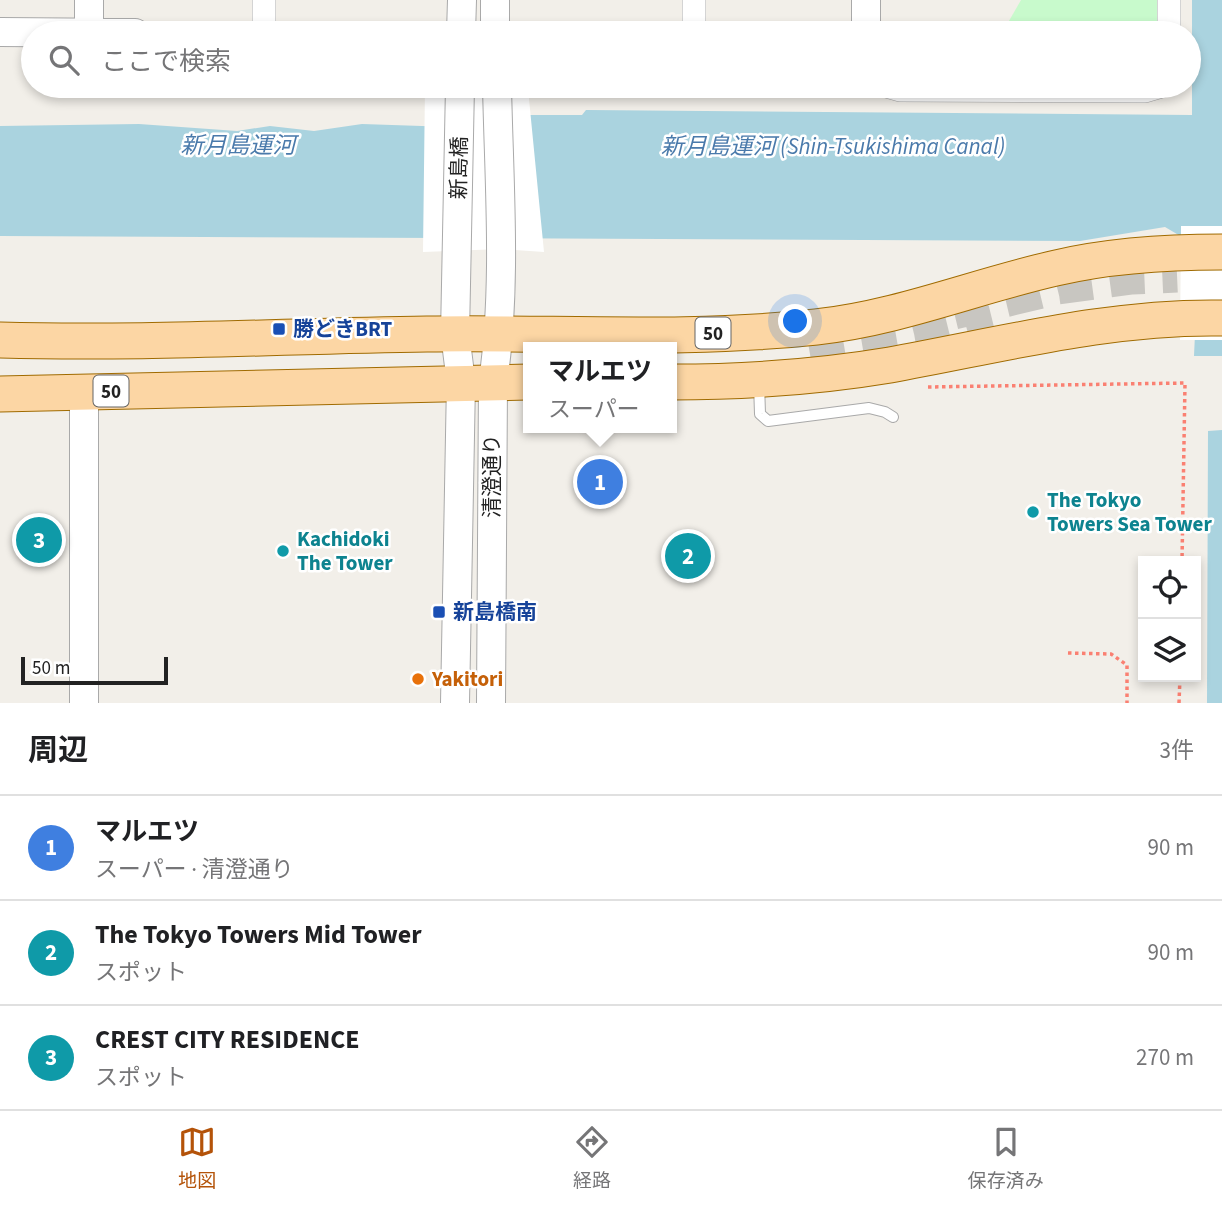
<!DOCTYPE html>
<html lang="ja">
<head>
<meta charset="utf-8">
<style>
	body { margin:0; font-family:"Source Sans 3","Noto Sans JP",sans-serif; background:#f2f2f2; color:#202124 }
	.controls { position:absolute; right:21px; bottom:21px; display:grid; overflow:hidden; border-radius:0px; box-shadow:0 4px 10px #0003 }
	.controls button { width:63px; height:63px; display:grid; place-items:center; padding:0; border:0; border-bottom:2px solid #e0e0e0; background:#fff; color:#202124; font:35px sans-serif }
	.scale { position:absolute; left:21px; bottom:18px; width:147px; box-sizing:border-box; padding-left:7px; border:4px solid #222; border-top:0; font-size:19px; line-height:24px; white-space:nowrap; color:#222; -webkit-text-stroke:5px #fff; paint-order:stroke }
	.you { position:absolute; left:796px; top:322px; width:24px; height:24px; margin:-18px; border:5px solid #fff; border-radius:50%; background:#1a73e8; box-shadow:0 0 0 10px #1a73e833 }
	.badge { display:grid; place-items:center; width:46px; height:46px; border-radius:50%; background:#b45309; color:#fff; font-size:23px; font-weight:700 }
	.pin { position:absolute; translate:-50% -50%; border:4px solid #fff; box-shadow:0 2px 7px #0006 }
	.popup { position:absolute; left:523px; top:342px; width:154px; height:91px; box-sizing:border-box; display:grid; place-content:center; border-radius:0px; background:#fff; filter:drop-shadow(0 2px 5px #0005); font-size:23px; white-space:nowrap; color:#757577 }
	.popup b { font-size:26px; color:#202124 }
	.popup::after { content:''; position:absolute; left:50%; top:100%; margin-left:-14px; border:14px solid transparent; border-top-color:#fff }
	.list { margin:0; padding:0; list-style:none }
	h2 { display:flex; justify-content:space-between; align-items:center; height:91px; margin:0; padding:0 28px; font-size:30px }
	h2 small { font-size:23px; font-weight:400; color:#757577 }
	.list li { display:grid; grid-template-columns:46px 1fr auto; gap:21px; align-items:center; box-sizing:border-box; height:105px; padding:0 28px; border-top:2px solid #e0e0e0 }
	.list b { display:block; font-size:26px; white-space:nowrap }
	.list p { margin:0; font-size:23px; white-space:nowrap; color:#757577 }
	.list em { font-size:23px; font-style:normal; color:#757577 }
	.icon { flex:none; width:38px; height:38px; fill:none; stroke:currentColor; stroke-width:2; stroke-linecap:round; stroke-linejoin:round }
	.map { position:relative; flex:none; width:1222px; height:703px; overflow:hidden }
	.search { position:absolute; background:#fff; box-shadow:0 4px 10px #0003; left:21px; right:21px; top:21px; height:77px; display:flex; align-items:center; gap:18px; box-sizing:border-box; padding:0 24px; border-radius:38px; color:#757577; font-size:26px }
	.sheet { height:406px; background:#fff }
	nav { display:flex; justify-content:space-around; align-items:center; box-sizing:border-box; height:98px; border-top:2px solid #e0e0e0; background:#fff; font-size:19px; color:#757577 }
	nav a { display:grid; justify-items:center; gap:4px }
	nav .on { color:#b45309 }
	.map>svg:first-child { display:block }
</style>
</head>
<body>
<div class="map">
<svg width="1222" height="703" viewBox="0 0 1222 703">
	<rect width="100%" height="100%" fill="#f2efe9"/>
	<!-- park -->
	<path fill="#c8facc" d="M1021,0H1162V33H1002Z"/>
	<!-- parking -->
	<path fill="#e2e2e2" d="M603,86H624V95H603Z"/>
	<!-- water -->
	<path fill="#aad3df" d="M1192,0H1222V356H1194L1199,247L1165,227L1080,241L0,236V126L139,124L237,131L270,126L314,131L362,124L452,127L494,115H582L586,110L1192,115Z
		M1222,430V703H1207L1208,431Z"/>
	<!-- pier -->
	<path fill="#fff" d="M425,86H530L529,99L544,252L501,249L423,252Z
		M1181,226H1222V340H1180Z"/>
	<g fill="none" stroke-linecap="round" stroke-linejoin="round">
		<!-- primary-tunnel -->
		<path stroke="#c8c6c1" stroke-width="35" stroke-dasharray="35 18" stroke-linecap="butt" d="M954,312L1058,287L1132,277L1177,275
			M811,360L916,342L993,323"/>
		<defs>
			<path id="service" d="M759,383L760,414L768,421L869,408L885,412L893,417"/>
			<path id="minor" d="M694,0V33
				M1169,0V33
				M264,33V0
				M886,86L900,90L1145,91L1162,86"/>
			<path id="tertiary" d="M495,0V33
				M0,32L135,33
				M89,33V0
				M461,33L462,0
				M866,33V0
				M84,399V703
				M455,703L461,382L455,334L460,86
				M491,703L493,382C507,284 499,184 497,86"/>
			<path id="primary" d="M0,340C142,344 284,336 427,334C556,332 687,341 816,327C899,318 976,286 1056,268C1111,255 1166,252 1222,252
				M672,382C745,382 818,377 890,365C1001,345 1109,316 1222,318
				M0,394L528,382"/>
		</defs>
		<!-- service casing -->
		<use href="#service" stroke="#a9a9a9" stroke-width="12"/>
		<!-- minor casing -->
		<use href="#minor" stroke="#a9a9a9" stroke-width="24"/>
		<!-- tertiary casing -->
		<use href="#tertiary" stroke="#a9a9a9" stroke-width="30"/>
		<!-- primary casing -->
		<use href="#primary" stroke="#a06b00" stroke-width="37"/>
		<!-- path -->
		<path stroke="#fa8072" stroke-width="3.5" stroke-dasharray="3.5 3.5" stroke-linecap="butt" d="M432,33V20
			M850,86V91L859,95L870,96
			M928,387L1185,383L1182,561
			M1068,653L1111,654L1127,665V703
			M1179,703L1180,677"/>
		<!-- service -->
		<use href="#service" stroke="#fff" stroke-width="10"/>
		<!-- minor -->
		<use href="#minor" stroke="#fff" stroke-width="23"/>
		<!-- tertiary -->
		<use href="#tertiary" stroke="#fff" stroke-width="28"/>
		<!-- primary -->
		<use href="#primary" stroke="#fcd6a4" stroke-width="35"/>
	</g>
	<!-- markers -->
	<g fill="#1a4fb4" stroke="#fff" stroke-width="2.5">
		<rect x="272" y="322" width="14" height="14" rx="3.5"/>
		<rect x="432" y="605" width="14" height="14" rx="3.5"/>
	</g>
	<g fill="#0f9aa8" stroke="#fff" stroke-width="2.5">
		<circle cx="1033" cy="512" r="7"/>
		<circle cx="283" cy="551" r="7"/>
	</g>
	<circle fill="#e8710a" stroke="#fff" stroke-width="2.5" cx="418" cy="679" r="7"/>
	<g text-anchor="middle" stroke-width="5" stroke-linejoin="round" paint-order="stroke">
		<!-- shield labels -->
		<g fill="#fff" stroke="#646464" stroke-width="2">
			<rect x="695.5" y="317.5" width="35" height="31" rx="5"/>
			<rect x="93.5" y="375.5" width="35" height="31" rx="5"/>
		</g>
		<g font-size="19" font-weight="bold" fill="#222">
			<text x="713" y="340">50</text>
			<text x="111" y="398">50</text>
		</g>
		<!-- street labels -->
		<g font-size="21" fill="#222" stroke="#fff">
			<text transform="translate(459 168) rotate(-89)" y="7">新島橋</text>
			<text transform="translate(492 476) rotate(-90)" y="7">清澄通り</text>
		</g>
		<!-- transit labels -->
		<g font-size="21" font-weight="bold" fill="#164399" stroke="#fff" text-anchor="start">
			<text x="293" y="336">勝どきBRT</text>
			<text x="453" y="619">新島橋南</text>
		</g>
		<!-- culture labels -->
		<g font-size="21" font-weight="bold" fill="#0d838f" stroke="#fff" text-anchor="start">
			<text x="1047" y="507">The Tokyo<tspan x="1047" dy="24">Towers Sea Tower</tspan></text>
			<text x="297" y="546">Kachidoki<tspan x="297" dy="24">The Tower</tspan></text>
		</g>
		<!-- food labels -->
		<g font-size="21" font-weight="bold" fill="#c56008" stroke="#fff" text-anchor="start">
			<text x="432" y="686">Yakitori</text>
		</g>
		<!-- water labels -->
		<g font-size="23" font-style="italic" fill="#4a7aab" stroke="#fff">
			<text x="238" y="153">新月島運河</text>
			<text x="833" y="154">新月島運河 (Shin-Tsukishima Canal)</text>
		</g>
	</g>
</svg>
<div class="controls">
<button><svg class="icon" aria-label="locate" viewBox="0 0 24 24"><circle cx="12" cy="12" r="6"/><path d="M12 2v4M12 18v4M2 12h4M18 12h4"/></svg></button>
<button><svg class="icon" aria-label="layers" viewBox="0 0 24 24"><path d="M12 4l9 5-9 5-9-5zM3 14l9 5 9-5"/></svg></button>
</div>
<div class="scale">50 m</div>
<div class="you"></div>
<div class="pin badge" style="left:600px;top:482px;background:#3f7fe0">1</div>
<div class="popup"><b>マルエツ</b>スーパー</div>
<div class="pin badge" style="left:688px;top:556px;background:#0f9aa8">2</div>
<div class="pin badge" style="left:39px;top:540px;background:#0f9aa8">3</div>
<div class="search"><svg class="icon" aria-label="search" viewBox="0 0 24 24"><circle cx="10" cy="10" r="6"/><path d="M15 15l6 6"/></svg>ここで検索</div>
</div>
<section class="sheet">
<h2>周辺<small>3件</small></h2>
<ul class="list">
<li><span class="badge" style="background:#3f7fe0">1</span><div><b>マルエツ</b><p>スーパー · 清澄通り</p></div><em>90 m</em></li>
<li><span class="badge" style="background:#0f9aa8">2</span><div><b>The Tokyo Towers Mid Tower</b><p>スポット</p></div><em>90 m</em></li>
<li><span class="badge" style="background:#0f9aa8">3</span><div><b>CREST CITY RESIDENCE</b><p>スポット</p></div><em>270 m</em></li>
</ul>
</section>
<nav>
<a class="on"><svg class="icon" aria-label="map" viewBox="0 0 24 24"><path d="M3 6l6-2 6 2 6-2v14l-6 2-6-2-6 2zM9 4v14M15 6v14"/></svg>地図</a>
<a><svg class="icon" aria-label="directions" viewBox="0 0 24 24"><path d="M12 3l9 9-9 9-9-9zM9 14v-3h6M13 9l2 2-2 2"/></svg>経路</a>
<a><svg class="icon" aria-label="saved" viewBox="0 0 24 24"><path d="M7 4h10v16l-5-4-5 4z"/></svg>保存済み</a>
</nav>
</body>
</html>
